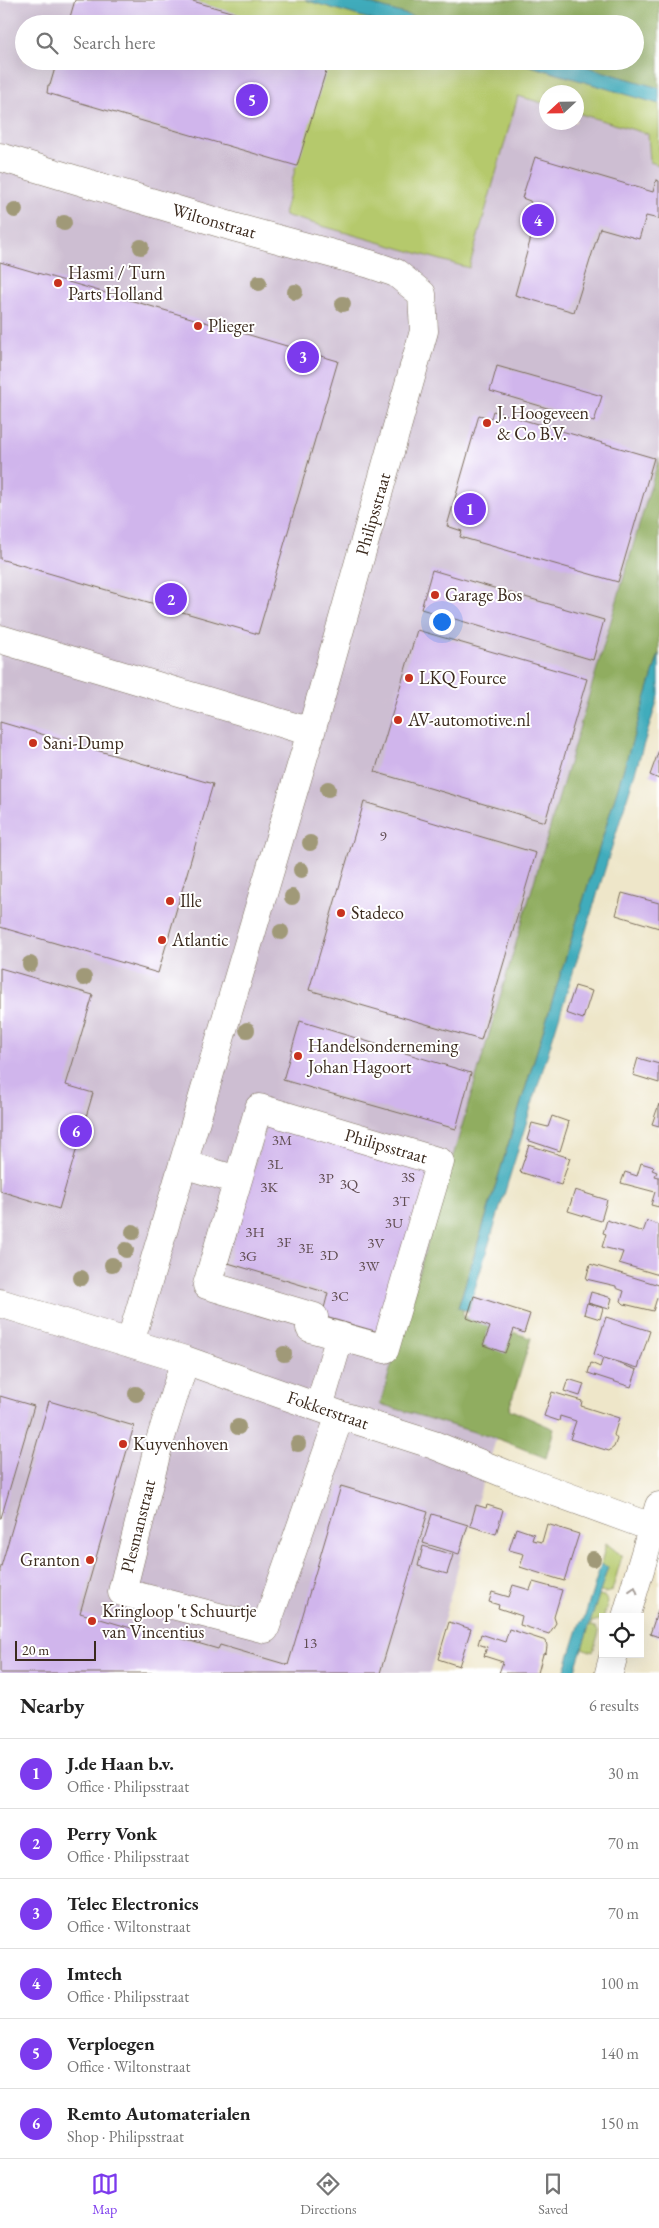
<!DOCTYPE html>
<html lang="en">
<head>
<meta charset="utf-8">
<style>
	body { margin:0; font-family:"EB Garamond",serif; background:#f6f6f6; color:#222 }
	.controls { position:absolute; right:15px; bottom:15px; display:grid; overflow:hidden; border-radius:0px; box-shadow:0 5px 20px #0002 }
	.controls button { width:45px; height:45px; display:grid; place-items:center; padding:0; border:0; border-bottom:1px solid #e0e0e0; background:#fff; color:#222; font:25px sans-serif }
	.compass { position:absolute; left:539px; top:85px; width:45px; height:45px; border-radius:50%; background:#fff; box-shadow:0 5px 20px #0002; rotate:248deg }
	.scale { position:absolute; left:15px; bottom:12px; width:81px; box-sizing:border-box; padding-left:5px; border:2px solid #3b2a1e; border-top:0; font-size:14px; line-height:18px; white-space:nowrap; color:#3b2a1e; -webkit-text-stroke:4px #fff; paint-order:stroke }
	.you { position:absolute; left:441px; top:621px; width:18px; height:18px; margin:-12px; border:4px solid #fff; border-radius:50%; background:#1a73e8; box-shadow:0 0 0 8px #1a73e833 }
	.badge { display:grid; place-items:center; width:32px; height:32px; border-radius:50%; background:#7c3aed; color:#fff; font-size:16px; font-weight:700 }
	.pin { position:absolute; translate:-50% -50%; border:2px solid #fff; box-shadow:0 1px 5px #0006 }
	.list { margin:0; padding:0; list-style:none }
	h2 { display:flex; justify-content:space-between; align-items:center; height:65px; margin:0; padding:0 20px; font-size:21px }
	h2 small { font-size:16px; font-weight:400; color:#767676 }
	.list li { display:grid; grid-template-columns:32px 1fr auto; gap:15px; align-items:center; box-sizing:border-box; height:70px; padding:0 20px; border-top:1px solid #e0e0e0 }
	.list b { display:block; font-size:19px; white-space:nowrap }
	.list p { margin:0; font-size:16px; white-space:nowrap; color:#767676 }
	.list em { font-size:16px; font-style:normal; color:#767676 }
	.icon { flex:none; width:28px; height:28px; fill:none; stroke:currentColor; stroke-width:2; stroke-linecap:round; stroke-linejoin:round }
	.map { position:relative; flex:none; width:659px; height:1673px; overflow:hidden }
	.search { position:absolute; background:#fff; box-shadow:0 5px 20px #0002; left:15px; right:15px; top:15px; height:55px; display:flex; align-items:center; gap:12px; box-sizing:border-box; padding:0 18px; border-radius:28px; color:#767676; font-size:19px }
	.sheet { height:485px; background:#fff }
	nav { display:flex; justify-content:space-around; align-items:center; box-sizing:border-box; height:70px; border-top:1px solid #e0e0e0; background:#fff; font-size:14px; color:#767676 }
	nav a { display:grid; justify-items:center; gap:2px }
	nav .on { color:#7c3aed }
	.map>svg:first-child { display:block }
</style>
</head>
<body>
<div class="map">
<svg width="659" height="1673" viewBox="0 0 659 1673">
	<rect width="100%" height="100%" fill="#fff"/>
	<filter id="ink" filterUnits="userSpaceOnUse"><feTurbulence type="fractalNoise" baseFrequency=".02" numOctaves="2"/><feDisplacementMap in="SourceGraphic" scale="10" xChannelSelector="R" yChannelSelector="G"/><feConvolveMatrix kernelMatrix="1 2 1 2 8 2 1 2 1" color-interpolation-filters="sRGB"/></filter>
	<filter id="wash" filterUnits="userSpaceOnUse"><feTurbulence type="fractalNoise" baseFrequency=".0096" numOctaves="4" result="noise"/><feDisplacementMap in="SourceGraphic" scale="20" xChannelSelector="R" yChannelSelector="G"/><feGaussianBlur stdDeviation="1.12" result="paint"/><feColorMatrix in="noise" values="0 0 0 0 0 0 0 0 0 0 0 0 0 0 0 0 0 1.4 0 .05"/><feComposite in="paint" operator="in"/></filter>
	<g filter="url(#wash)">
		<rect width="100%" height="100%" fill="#eee6c9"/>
		<!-- industrial -->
		<path fill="#cdbed2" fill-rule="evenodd" d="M0,0H331L413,24H24V61H542L659,95V676L460,1316L527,1338L464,1544L430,1673H0ZM546,92H576V122H546Z"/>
		<!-- green -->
		<path fill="#b5c96c" stroke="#787a45" d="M189,0H305L386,24H268Z
			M327,61H514L659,104V165L650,162L648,134L577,113L576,92H546V104L518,96L469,268L284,215L296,165Z
			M606,1543L622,1556L612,1591L605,1593L600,1592L608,1567L601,1564Z
			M599,1595L604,1596L608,1602L603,1619L592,1622L591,1626L595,1627L599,1632L593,1652L582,1648Z"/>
		<!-- forest -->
		<path fill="#90ad60" stroke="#666c3f" d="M357,0H659V88L567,61H635V24H438Z
			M659,458V654L458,1307L463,1309V1316L531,1338L509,1409L554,1429L546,1458L501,1440L380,1404Z"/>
		<!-- water -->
		<path fill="#3facbc" stroke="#3d6b6d" d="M305,0H357L438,24H386Z
			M514,61H567L659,88V104Z
			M659,654V695L468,1311L458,1308Z
			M601,1564L608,1567L574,1673H564L580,1623L584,1619Z"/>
		<g id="blocks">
			<!-- building -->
			<path fill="#d0b5ec" d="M75,0H189L269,23L68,24Z
				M57,61H329L297,166L47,93L48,85H50Z
				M535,157L653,192L656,180L659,181V219L646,216L639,239L600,228L574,312L515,295L532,234L527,233L534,209L530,201L522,198Z
				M0,262L338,361L258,634L0,559Z
				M497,366L602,396L594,422L490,391Z
				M493,411L654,458L618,582L460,537L462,531L447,526L479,415L491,418Z
				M432,570L604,620L593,660L421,609Z
				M417,630L587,679L545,822L375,772Z
				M0,722L213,784L158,973L0,927Z
				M659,750V779L650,775Z
				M364,802L536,853L481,1040L309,990Z
				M622,893L659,903V928L616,915Z
				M0,968L93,995L66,1085L93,1093L59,1209L0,1191Z
				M575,986L592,991L583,1019L566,1013Z
				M300,1021L471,1073L456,1129L283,1080Z
				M638,1058L659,1064V1083L633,1075Z
				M659,1104V1126L652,1124Z
				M552,1116L569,1122L560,1151L527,1140L532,1123L548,1127Z
				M268,1123L430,1170L382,1333L322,1316L328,1293L228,1263Z
				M529,1145L570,1158L561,1185L520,1172Z
				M641,1163L654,1167L652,1170L657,1172L655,1176L659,1177V1207L651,1205L655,1192L621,1183L625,1172L637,1176Z
				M575,1190L607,1200L601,1221L568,1211Z
				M607,1220L643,1232L647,1221L659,1225V1275L619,1263L623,1252L602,1247L606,1234L603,1233Z
				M590,1264L659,1285V1299L657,1298L653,1311L624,1304L621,1301L624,1291L616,1288V1286L586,1279Z
				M591,1292L612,1298L609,1309L588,1303Z
				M474,1296L530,1314L524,1333L514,1329L505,1353L483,1345L490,1327L467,1318Z
				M587,1303L603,1308L600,1319L584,1314Z
				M606,1317L650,1331L638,1368L604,1358L637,1370L631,1387L588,1373L591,1363L600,1367L603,1358L594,1354Z
				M568,1379L584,1384L580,1396L564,1391Z
				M552,1392L582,1401L581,1406L619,1418L614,1435L617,1439L614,1447L609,1451L570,1439L576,1421L560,1416L559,1421L544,1416Z
				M0,1396L34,1406L1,1518H0Z
				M49,1401L134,1426L80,1613L148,1633L149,1629L218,1649L220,1645L288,1665L341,1486L428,1512L380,1673H0V1570Z
				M476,1505L486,1508L487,1505L503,1510L496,1534L470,1526Z
				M432,1514L468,1525L459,1554L423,1543Z
				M547,1524L579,1534L564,1581L520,1567L524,1554L509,1550L516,1528L534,1534L532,1540L542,1542Z
				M423,1546L453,1555L447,1574L418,1566Z
				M533,1582L562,1590L554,1617L556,1623L549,1634L520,1625L522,1616L498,1608L499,1605L489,1602L492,1592L509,1597L513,1585L530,1590Z
				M659,1607V1637L650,1634Z
				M449,1622L471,1629L459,1666L438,1659Z
				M509,1629L546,1641L547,1646L546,1653L543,1654L538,1673H499L503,1662L484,1656L487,1647L478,1644L481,1634L505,1642Z"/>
		</g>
	</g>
	<g filter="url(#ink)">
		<use href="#blocks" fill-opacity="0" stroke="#7a6c5a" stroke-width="1"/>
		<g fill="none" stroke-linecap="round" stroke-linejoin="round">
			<defs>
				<path id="minor" d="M0,157L237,228L370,264L396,273L422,294L424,331L311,732L130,1343
					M0,639L311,732
					M259,1108L440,1162L385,1349L310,1328L314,1317L207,1285Z
					M183,1164L237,1180
					M0,1303L185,1360L340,1415L434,1445L506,1474L659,1530
					M185,1360L158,1447L122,1592L265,1629L340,1415
					M319,1407L340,1336
					M626,1617L659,1506
					M609,1673L614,1654"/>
			</defs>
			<!-- minor casing -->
			<use href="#minor" stroke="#7a6c5a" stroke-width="29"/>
			<!-- minor -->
			<use href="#minor" stroke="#fff" stroke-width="28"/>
		</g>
		<!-- trees -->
		<g fill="#a09978">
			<circle cx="15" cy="210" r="8"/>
			<circle cx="64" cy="223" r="8"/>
			<circle cx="141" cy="247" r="8"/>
			<circle cx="259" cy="283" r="8"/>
			<circle cx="295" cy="292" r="8"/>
			<circle cx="343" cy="304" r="8"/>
			<circle cx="328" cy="789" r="8"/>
			<circle cx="310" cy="843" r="8"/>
			<circle cx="301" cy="870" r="8"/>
			<circle cx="292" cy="897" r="8"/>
			<circle cx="281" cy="932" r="8"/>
			<circle cx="30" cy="964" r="8"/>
			<circle cx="84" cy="978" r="8"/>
			<circle cx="247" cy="1030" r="8"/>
			<circle cx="133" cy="1232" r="8"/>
			<circle cx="126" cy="1250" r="8"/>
			<circle cx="112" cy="1265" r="8"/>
			<circle cx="81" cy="1278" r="8"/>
			<circle cx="284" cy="1354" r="8"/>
			<circle cx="136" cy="1394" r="8"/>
			<circle cx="238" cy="1427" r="8"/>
			<circle cx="298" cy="1444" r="8"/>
			<circle cx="593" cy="1559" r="8"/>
		</g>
		<!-- one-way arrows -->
		<defs><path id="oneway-chevron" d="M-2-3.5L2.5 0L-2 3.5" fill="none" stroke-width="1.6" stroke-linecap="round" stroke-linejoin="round" transform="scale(1.25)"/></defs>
		<use stroke="#a79f9a" href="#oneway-chevron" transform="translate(634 1590) rotate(-73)"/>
	</g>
	<!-- markers -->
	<g fill="#c8321e" stroke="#fff" stroke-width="2">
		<circle cx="58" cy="283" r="5"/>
		<circle cx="198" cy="326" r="5"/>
		<circle cx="487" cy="423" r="5"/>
		<circle cx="435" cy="595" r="5"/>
		<circle cx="409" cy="678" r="5"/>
		<circle cx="398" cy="720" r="5"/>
		<circle cx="33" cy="743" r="5"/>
		<circle cx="170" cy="901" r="5"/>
		<circle cx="341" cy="913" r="5"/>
		<circle cx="162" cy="940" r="5"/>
		<circle cx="298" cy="1056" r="5"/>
		<circle cx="123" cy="1444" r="5"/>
		<circle cx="90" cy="1560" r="5"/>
		<circle cx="92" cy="1621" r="5"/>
	</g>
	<g text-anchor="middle" stroke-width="4" stroke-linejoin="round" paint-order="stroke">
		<!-- number labels -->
		<g font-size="15" fill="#604d52">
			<text x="383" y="841">9</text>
			<text x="282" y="1145">3M</text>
			<text x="275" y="1169">3L</text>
			<text x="408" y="1182">3S</text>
			<text x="326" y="1183">3P</text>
			<text x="349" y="1189">3Q</text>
			<text x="269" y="1192">3K</text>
			<text x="401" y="1206">3T</text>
			<text x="394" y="1228">3U</text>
			<text x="255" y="1237">3H</text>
			<text x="284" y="1247">3F</text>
			<text x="376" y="1248">3V</text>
			<text x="306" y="1253">3E</text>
			<text x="329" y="1260">3D</text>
			<text x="248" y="1261">3G</text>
			<text x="369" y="1271">3W</text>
			<text x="340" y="1301">3C</text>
			<text x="310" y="1648">13</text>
		</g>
		<!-- street labels -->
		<g font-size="18" fill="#3b2a1e" stroke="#fff">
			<text transform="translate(214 221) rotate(16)" y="6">Wiltonstraat</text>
			<text transform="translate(373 514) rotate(-74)" y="6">Philipsstraat</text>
			<text transform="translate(386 1146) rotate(16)" y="6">Philipsstraat</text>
			<text transform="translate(328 1410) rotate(19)" y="6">Fokkerstraat</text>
			<text transform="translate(138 1526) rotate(-76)" y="6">Plesmanstraat</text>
		</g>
		<!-- poi labels -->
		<g font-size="18" fill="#3b2a1e" stroke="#fff" text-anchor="start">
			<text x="68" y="279">Hasmi / Turn<tspan x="68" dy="21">Parts Holland</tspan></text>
			<text x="208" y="332">Plieger</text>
			<text x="497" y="419">J. Hoogeveen<tspan x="497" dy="21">&amp; Co B.V.</tspan></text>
			<text x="445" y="601">Garage Bos</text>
			<text x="419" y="684">LKQ Fource</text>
			<text x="408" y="726">AV-automotive.nl</text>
			<text x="43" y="749">Sani-Dump</text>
			<text x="180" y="907">Ille</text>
			<text x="351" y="919">Stadeco</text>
			<text x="172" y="946">Atlantic</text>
			<text x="308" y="1052">Handelsonderneming<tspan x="308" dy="21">Johan Hagoort</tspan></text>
			<text x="133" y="1450">Kuyvenhoven</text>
			<text x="80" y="1566" text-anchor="end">Granton</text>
			<text x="102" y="1617">Kringloop 't Schuurtje<tspan x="102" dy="21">van Vincentius</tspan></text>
		</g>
	</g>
</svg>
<div class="controls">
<button><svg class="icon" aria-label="locate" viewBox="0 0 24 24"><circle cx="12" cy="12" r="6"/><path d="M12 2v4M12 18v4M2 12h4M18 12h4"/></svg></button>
</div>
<svg class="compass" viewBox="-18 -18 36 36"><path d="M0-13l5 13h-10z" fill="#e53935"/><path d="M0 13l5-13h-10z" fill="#767676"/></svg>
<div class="scale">20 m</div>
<div class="you"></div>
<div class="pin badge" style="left:470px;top:509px">1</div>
<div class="pin badge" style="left:171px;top:599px">2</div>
<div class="pin badge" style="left:303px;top:357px">3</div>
<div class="pin badge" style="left:538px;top:220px">4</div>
<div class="pin badge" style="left:252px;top:100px">5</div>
<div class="pin badge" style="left:76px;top:1131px">6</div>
<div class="search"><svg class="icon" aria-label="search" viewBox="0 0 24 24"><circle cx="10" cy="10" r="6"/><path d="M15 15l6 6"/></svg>Search here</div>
</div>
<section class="sheet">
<h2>Nearby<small>6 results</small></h2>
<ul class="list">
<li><span class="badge">1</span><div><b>J.de Haan b.v.</b><p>Office · Philipsstraat</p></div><em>30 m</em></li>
<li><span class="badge">2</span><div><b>Perry Vonk</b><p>Office · Philipsstraat</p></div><em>70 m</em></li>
<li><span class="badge">3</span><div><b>Telec Electronics</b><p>Office · Wiltonstraat</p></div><em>70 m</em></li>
<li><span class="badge">4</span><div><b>Imtech</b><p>Office · Philipsstraat</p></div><em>100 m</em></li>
<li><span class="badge">5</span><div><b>Verploegen</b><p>Office · Wiltonstraat</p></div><em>140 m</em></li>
<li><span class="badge">6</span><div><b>Remto Automaterialen</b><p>Shop · Philipsstraat</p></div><em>150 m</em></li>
</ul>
</section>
<nav>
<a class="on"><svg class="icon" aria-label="map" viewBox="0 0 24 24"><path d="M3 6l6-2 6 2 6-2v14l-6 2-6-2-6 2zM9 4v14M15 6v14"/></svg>Map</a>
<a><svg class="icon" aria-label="directions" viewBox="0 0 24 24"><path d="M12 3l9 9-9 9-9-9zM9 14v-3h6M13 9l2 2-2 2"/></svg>Directions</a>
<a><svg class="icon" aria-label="saved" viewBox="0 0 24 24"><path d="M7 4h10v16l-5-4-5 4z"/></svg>Saved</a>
</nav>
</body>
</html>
